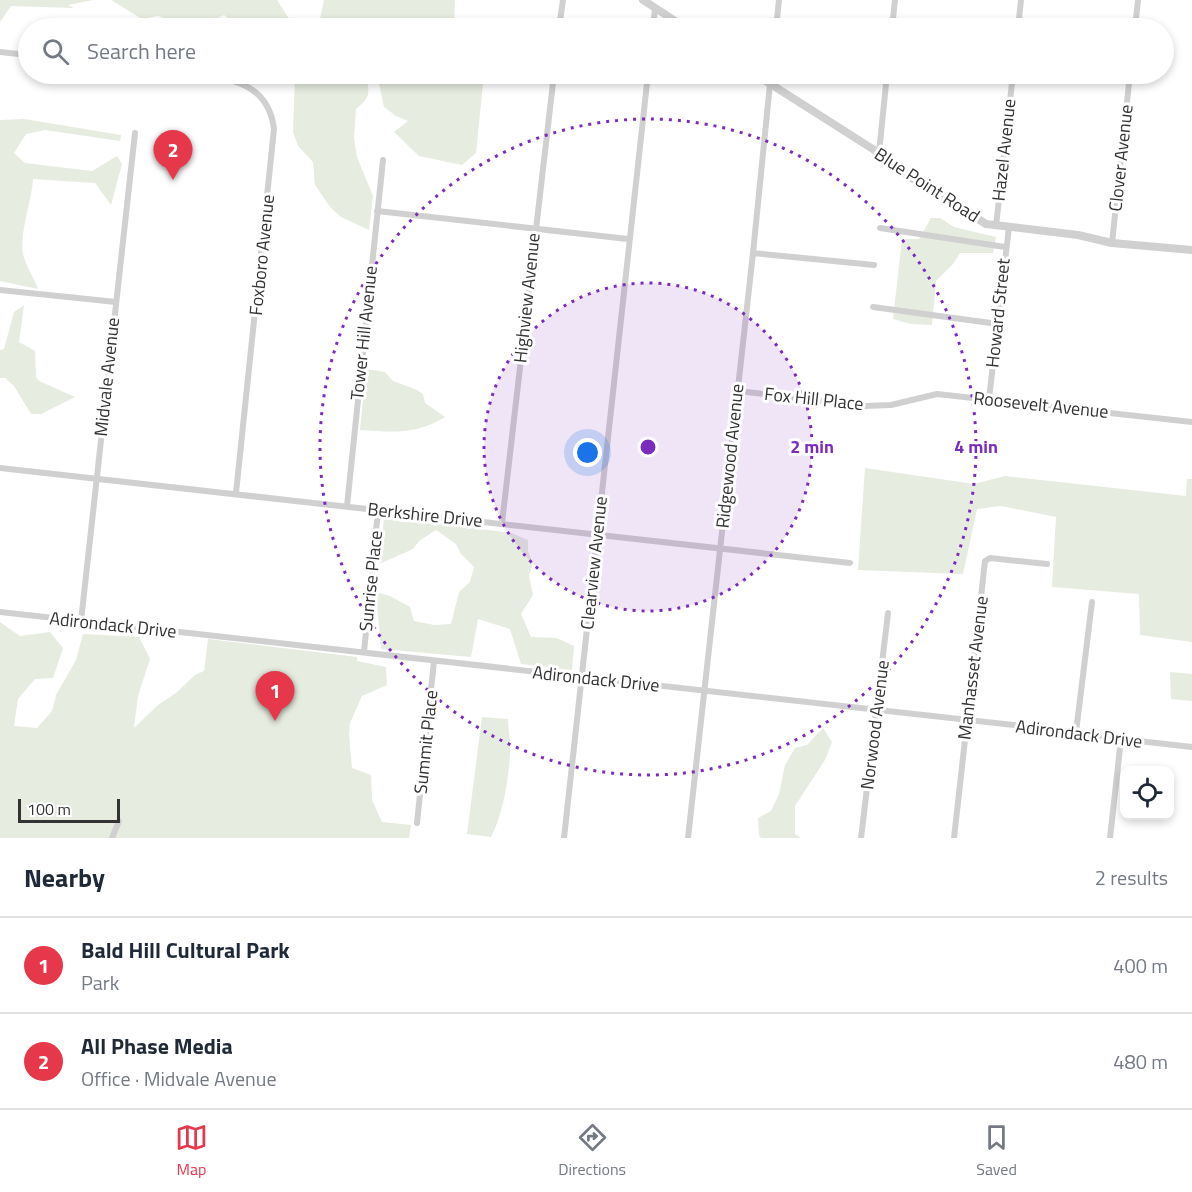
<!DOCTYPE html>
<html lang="en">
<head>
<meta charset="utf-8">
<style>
	body { margin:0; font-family:"Titillium Web",sans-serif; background:#f6f6f7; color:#1f2937 }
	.controls { position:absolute; right:18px; bottom:18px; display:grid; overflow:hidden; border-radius:12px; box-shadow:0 3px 9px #0003 }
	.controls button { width:54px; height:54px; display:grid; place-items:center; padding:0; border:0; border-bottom:2px solid #e0e1e3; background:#fff; color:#1f2937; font:30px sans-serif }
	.scale { position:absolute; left:18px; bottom:15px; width:102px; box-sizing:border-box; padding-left:6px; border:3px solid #333; border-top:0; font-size:16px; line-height:21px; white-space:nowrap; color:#333; -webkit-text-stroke:4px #fff; paint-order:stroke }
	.you { position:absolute; left:588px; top:453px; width:21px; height:21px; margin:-15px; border:4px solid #fff; border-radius:50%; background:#1a73e8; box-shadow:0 0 0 9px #1a73e833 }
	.badge { display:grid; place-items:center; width:39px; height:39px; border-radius:50%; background:#e7384b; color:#fff; font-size:20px; font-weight:700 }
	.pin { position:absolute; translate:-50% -50px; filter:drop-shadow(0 2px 3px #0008) }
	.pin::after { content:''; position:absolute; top:32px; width:21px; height:18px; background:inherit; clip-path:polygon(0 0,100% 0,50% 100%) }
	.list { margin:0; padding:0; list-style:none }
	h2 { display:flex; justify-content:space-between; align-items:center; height:78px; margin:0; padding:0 24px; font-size:26px }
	h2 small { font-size:20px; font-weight:400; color:#747a83 }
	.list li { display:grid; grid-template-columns:39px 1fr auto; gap:18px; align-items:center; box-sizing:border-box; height:96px; padding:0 24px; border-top:2px solid #e0e1e3 }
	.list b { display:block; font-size:22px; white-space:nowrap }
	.list p { margin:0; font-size:20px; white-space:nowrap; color:#747a83 }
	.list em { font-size:20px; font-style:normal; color:#747a83 }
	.icon { flex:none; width:33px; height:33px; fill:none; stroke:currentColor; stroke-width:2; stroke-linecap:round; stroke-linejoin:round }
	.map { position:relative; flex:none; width:1192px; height:838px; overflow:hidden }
	.search { position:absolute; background:#fff; box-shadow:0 3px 9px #0003; left:18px; right:18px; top:18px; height:66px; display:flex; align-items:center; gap:15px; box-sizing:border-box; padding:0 21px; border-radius:33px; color:#747a83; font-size:22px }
	.sheet { height:270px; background:#fff }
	nav { display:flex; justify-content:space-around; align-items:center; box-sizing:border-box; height:84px; border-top:2px solid #e0e1e3; background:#fff; font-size:16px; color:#747a83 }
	nav a { display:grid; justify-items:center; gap:3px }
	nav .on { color:#e7384b }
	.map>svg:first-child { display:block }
</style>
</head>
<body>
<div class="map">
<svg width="1192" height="838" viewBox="0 0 1192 838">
	<rect width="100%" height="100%" fill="#fff"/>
	<!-- green -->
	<path fill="#e6ecdf" d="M0,0H93L68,5L74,8L11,6L0,22Z
		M111,0H277L295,28H240L224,15L205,24L204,28H178L176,22L158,16L142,19Z
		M324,0H455L454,28H318Z
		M295,74H366C369,93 372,96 356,109L354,138L357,157L373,196L369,230L341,217L330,207L315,185L313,162L298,146L293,132Z
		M377,74H484L476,153L462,165L419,156L394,132L408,121L396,116L384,107Z
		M24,119L121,135L120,141L45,130L26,134L14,153L25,163L92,171L117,156L122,164L111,205L95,183L33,179C32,200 19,235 23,254C26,266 34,278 38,289L0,281V120Z
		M931,218H940L954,227L996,237L993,253H960L953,264L936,281L932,325L911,324L893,319L902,239H919Z
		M24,305L19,342L35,351L36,377L39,381L75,397L41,414H31L14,386L5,378H0V350L4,349L14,312Z
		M366,369L385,372L393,381L417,390L423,394L425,403L445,417C416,435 392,432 360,430Z
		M865,468L974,484L1005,476L1186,496L1187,479H1192V642L1140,635L1139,594L1052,587L1056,517L1001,506L977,509L963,574L858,570Z
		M384,517L511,533L528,540V551L533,563L529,576L533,595L521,614L531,637L557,638L574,646L572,670L521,664L510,629L478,619L471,657L381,649L376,592L390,596L410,607L414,621L434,625L451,624L459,592L470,582L474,567L461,554L456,544L436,530L419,541L413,549L379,564Z
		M0,622L20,636L50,632L63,648L53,678L35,679L18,699L14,726L37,728L52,711L56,695L76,660L83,634L139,637L150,659L138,696L134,728L158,705L176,693L195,675L204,671L208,639L357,657V661L386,667L387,685L362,696L350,723L349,735L352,768L371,775L372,800L382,822L411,825L409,838H0Z
		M1170,672L1192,674V701L1171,699Z
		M482,717L508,719C508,730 511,741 510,752C509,777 503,815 491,837L467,834Z
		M823,728L832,742L825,760L795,806V834L801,838H761L759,835L758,818L771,811L779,794L785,765L795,748L807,745Z"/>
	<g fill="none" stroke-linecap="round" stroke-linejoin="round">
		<!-- minor -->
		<path stroke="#d0d0d0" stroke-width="6" d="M559,28L563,0
			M653,28L655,9
			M776,28L779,0
			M892,28L895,0
			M1018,28L1021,0
			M1135,28L1138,0
			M0,52L28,55
			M188,74C228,78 268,81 274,129L236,493
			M879,153L887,74
			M377,211L628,239
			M996,226L1013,74
			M880,228L1005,247
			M1112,243L1130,74
			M753,253L874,265
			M0,290L116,302
			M873,307L998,324
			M738,391L864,406L891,405L937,394L1192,422
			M989,399L1009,227
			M0,468L850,563
			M347,506L383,160
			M502,523L554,74
			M0,612L1076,732L1121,739L1192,747
			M81,621L135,133
			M364,652L378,511
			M1076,732L1092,602
			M417,823L434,661
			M112,838L119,821
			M564,838L648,74
			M688,838L753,253L771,74
			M861,838L888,613
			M954,838L985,561L990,558L1047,564
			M1110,838L1121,739"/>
		<!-- tertiary -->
		<path stroke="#d0d0d0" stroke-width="8" d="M643,0L686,28
			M755,74L879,153L910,177L986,224L1078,235L1112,243L1192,250"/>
	</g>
	<!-- distance rings -->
	<circle cx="648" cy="447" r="164" fill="#7b2cbf" fill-opacity=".12"/>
	<g fill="none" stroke="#7b2cbf" stroke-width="3" stroke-dasharray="3 6">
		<circle cx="648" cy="447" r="164"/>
		<circle cx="648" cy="447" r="328"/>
	</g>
	<g text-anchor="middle" stroke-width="6" stroke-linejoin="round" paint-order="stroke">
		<!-- street labels -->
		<g font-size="18" fill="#333" stroke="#fff">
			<text transform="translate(1004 150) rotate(-84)" y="6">Hazel Avenue</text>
			<text transform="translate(1121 158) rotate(-84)" y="6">Clover Avenue</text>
			<text transform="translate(927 185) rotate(33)" y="6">Blue Point Road</text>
			<text transform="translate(262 255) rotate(-84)" y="6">Foxboro Avenue</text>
			<text transform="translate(527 298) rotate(-84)" y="6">Highview Avenue</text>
			<text transform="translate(998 313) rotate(-84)" y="6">Howard Street</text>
			<text transform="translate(364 333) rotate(-84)" y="6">Tower Hill Avenue</text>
			<text transform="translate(107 377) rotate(-84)" y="6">Midvale Avenue</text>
			<text transform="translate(814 399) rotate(6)" y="6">Fox Hill Place</text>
			<text transform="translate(1041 405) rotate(6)" y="6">Roosevelt Avenue</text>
			<text transform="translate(730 456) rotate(-84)" y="6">Ridgewood Avenue</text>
			<text transform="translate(425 515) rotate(6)" y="6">Berkshire Drive</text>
			<text transform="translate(594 563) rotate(-84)" y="6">Clearview Avenue</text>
			<text transform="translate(371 581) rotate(-84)" y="6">Sunrise Place</text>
			<text transform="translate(113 625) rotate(6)" y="6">Adirondack Drive</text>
			<text transform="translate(973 668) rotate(-83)" y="6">Manhasset Avenue</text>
			<text transform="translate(596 679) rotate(6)" y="6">Adirondack Drive</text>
			<text transform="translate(875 725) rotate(-83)" y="6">Norwood Avenue</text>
			<text transform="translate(1079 734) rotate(7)" y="6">Adirondack Drive</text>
			<text transform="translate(426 742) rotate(-84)" y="6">Summit Place</text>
		</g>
	</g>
	<circle cx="648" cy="447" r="9" fill="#7b2cbf" stroke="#fff" stroke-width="3"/>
	<g font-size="18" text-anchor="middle" font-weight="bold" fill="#7b2cbf" stroke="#fff" stroke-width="6" stroke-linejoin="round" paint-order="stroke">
		<text x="812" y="453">2 min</text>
		<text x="976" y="453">4 min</text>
	</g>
</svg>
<div class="controls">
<button><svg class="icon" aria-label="locate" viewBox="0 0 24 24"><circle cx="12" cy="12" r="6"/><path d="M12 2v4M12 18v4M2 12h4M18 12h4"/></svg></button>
</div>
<div class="scale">100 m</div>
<div class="you"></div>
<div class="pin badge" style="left:275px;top:721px">1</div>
<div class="pin badge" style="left:173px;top:180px">2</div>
<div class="search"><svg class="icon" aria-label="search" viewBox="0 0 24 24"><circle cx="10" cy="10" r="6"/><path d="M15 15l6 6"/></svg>Search here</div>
</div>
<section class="sheet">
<h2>Nearby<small>2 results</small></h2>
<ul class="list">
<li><span class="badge">1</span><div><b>Bald Hill Cultural Park</b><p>Park</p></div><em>400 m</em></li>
<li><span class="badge">2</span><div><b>All Phase Media</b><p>Office · Midvale Avenue</p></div><em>480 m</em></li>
</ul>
</section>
<nav>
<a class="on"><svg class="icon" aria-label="map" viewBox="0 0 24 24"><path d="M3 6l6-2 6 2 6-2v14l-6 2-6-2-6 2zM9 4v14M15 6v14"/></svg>Map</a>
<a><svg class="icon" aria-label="directions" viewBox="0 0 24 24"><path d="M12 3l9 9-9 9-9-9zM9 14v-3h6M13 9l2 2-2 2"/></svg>Directions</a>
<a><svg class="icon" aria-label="saved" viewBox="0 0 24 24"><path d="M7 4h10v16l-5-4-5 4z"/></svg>Saved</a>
</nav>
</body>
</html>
